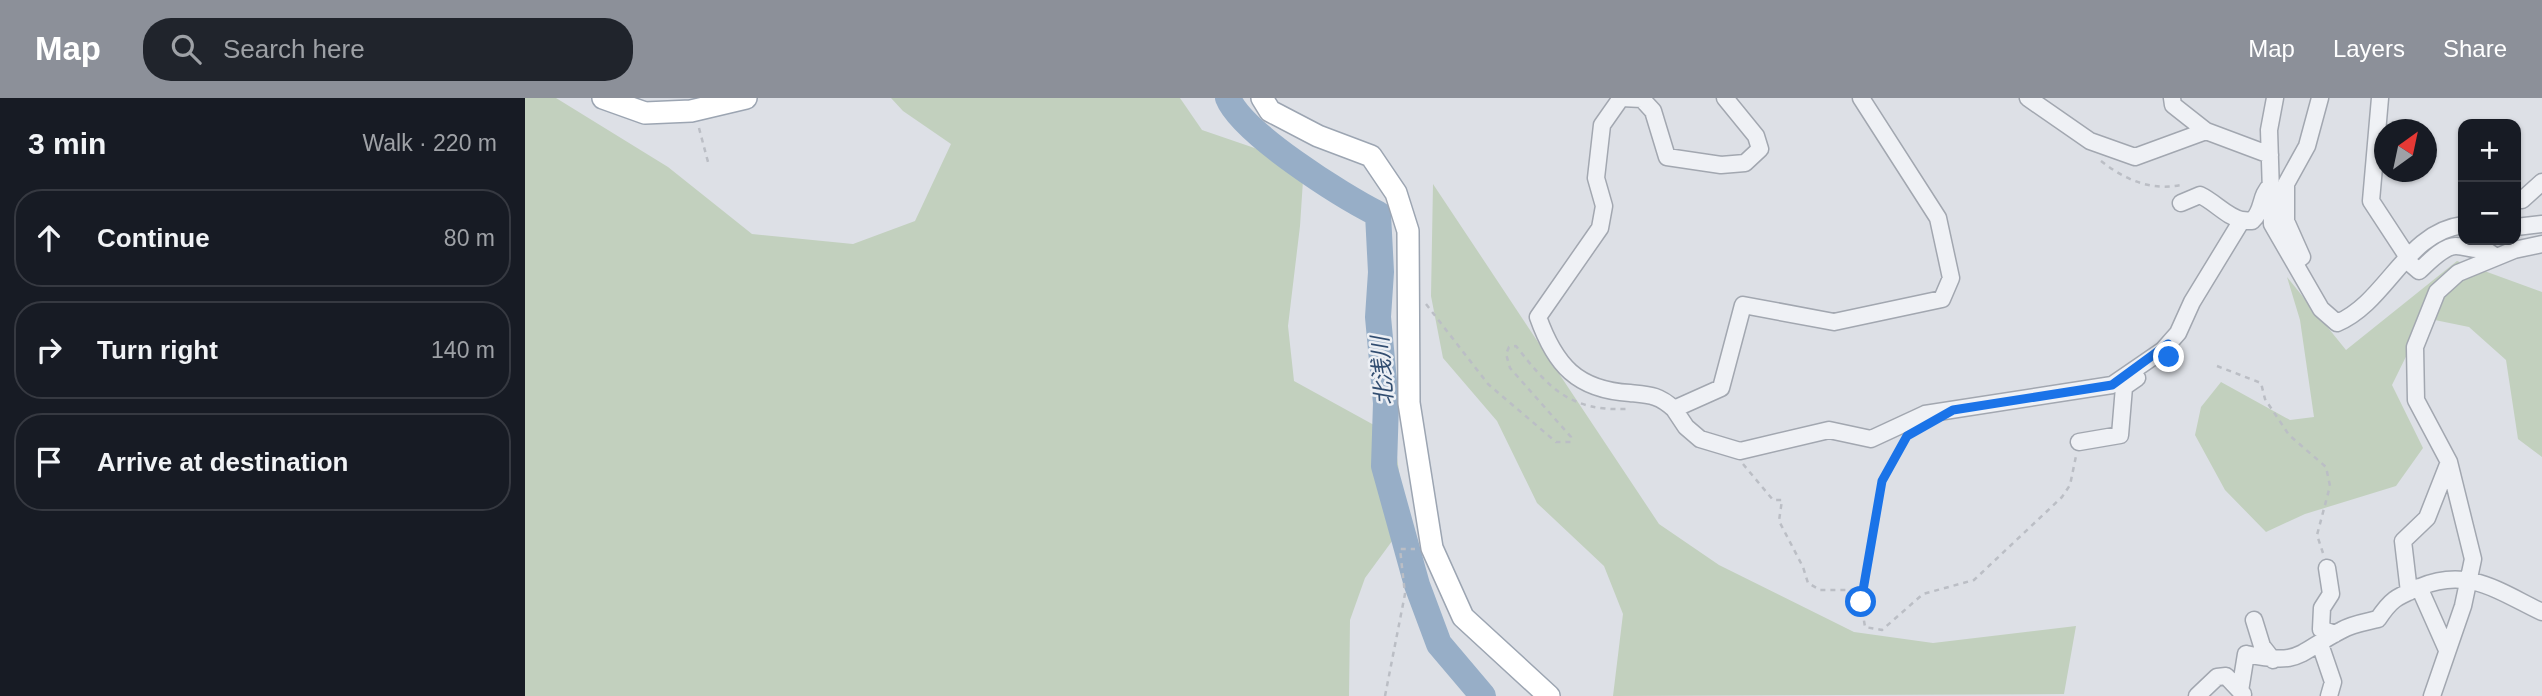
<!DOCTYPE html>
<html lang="en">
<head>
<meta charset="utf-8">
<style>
	body { margin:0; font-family:Helvetica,"Noto Sans JP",sans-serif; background:#20242c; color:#f1f3f6 }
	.controls { position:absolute; right:21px; top:21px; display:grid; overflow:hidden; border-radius:14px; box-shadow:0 2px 5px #0004 }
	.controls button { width:63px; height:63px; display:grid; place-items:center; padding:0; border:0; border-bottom:2px solid #363941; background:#171b24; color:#f1f3f6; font:35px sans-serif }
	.compass { position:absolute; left:1849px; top:21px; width:63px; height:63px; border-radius:50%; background:#171b24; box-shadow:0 2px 5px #0004; rotate:33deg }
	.stop { position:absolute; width:21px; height:21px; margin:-16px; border:5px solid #1a73e8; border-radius:50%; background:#fff }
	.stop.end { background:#1a73e8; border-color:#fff; box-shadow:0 2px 7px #0008 }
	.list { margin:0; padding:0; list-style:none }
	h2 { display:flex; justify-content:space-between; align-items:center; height:91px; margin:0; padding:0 28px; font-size:30px }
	h2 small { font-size:23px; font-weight:400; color:#9ea1a6 }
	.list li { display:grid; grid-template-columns:46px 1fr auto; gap:21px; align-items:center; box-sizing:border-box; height:98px; margin:0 14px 14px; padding:0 14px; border:2px solid #363941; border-radius:28px }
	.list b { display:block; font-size:26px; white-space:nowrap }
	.list em { font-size:23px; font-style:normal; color:#9ea1a6 }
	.icon { flex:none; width:38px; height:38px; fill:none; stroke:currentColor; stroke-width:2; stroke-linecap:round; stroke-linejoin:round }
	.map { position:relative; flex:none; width:2017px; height:598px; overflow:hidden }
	header { display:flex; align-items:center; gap:42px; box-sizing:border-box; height:98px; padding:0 35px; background:#8c9099; color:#fff }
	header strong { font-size:33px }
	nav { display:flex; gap:38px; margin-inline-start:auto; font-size:24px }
	.search { width:490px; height:63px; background:#20242c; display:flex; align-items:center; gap:18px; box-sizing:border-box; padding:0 24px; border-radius:28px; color:#9ea1a6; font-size:26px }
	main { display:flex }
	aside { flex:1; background:#171b24 }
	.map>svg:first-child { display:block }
</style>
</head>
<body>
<header>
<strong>Map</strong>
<div class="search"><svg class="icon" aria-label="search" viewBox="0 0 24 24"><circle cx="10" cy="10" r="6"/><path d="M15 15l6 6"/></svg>Search here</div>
<nav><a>Map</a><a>Layers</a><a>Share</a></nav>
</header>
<main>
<aside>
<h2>3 min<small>Walk · 220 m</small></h2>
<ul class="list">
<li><svg class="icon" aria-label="ahead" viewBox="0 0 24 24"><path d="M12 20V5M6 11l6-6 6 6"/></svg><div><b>Continue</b></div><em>80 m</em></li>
<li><svg class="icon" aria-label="right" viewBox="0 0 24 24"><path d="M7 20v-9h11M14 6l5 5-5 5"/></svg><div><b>Turn right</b></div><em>140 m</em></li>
<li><svg class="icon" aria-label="arrive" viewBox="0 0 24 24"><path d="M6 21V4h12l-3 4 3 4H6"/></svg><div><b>Arrive at destination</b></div></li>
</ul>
</aside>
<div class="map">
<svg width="2017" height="598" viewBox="0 0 2017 598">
	<rect width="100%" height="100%" fill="#dde0e6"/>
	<!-- green -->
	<path fill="#c2d0be" d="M0,0H31L143,69L227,136L328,146L390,123L426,46L378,13L366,0H655L677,32L779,67L775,128L763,228L769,283L869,338L881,424L840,480L825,522L824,598H0Z
		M908,86L1134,426L1194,467L1329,534L1408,545L1551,528L1539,596L1088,598L1098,516L1079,468L1012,405L972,323L918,260L906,198Z
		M1932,163L2017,194V359L1993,341L1981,262L1944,229L1900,220L1867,287L1898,350L1871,388L1780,416L1741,434L1700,392L1670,337L1676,309L1696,284L1765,322L1789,319L1775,222L1762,179L1821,252Z"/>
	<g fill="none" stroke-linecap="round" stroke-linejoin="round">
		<!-- river -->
		<path stroke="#97aec7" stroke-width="26" d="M703,0C717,35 817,98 853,116L856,174L853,219L861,305L859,368L892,487L914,546L958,598"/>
		<defs>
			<path id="minor" d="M1336,0L1413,120L1426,180L1417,201L1309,224L1218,207L1196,290L1149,311L1161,329L1175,341L1215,353L1304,332L1346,341L1400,316L1587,287L1638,252L1653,235L1667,204L1717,122L1727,123C1739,112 1734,98 1746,87
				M1503,0L1565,43L1610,59L1681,33
				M1647,0L1648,7L1681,33L1745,57
				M1750,0L1744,32L1747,126L1796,211L1812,225C1862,204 1881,134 1938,127
				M1855,0L1846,103L1882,158
				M1997,102L2017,84
				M1656,105L1675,97C1690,104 1702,119 1717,122
				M1991,129L2017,126
				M1880,161L1894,173C1903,165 1918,148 1931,148C1942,148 1947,153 1959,151L1971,159
				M1771,162L1777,159L1761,123V86L1782,48L1795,0
				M1149,311C1134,297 1125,297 1105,295C1052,292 1030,267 1013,219L1075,130L1079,108L1071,80L1077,27L1096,0L1117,1L1128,13L1142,59L1196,67L1220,65L1235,51L1231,38L1200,0
				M1554,344L1595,337L1599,289L1612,280
				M1802,470L1806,496L1797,510L1796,531L1810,536
				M1894,489L1922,552
				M1884,494L1878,443L1902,420L1924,364
				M1729,522L1737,548L1748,562
				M1795,546L1808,584L1804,598
				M1715,593L1721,556C1777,568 1772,555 1817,532C1827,526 1841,524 1853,521C1867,500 1872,499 1895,489C1943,469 1973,493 2017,514
				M1672,598L1692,579L1701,578L1718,596
				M1907,598L1938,508L1948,461L1924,364L1891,302L1890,249L1912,194L1933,175L1989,152L2017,146"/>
			<path id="major" d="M78,0L120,15L166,13L221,0
				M737,0L745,13L793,38L846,58L871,95L883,133L884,305L907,450L938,519L1024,598"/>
		</defs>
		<!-- minor casing -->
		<use href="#minor" stroke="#a2a7b0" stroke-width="19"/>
		<!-- major casing -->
		<use href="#major" stroke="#9ca5b2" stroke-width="24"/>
		<!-- path -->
		<path stroke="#bbbec5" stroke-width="2.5" stroke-dasharray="5 5" stroke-linecap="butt" d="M174,30L183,64
			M1576,63C1600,82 1626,93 1656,87
			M901,206L963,286L1031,344H1046V339L985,270L981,256L984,249L991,248C1024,290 1044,313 1101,311
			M1692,268L1736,285L1740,301L1764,337L1801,369L1805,388L1792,437L1798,455
			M1381,341L1357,383L1336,504L1340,529L1357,532L1398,496L1449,482L1537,399L1545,387L1551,358
			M1218,366L1248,402H1257L1254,423L1278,469L1283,485L1295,492H1338
			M860,598L880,496L875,451H890"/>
		<!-- minor -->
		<use href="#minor" stroke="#eff1f5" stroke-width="16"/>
		<!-- major -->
		<use href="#major" stroke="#fff" stroke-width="21"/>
	</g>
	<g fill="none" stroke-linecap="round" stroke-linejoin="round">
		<!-- route -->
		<path stroke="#1a73e8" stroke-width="9" d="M1336,504L1357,383L1382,338L1428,312L1587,287L1643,246L1644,259"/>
	</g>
	<g text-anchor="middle" stroke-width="5" stroke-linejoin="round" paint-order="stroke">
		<!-- water labels -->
		<g font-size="23" font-style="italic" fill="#314d70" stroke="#eceff4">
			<text transform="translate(857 273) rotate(-94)" y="8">北浅川</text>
		</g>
	</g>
</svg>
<div class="controls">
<button>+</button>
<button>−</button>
</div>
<svg class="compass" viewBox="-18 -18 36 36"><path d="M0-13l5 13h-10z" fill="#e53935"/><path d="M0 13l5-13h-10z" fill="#9ea1a6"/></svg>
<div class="stop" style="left:1336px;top:504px"></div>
<div class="stop end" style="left:1644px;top:259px"></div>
</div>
</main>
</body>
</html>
